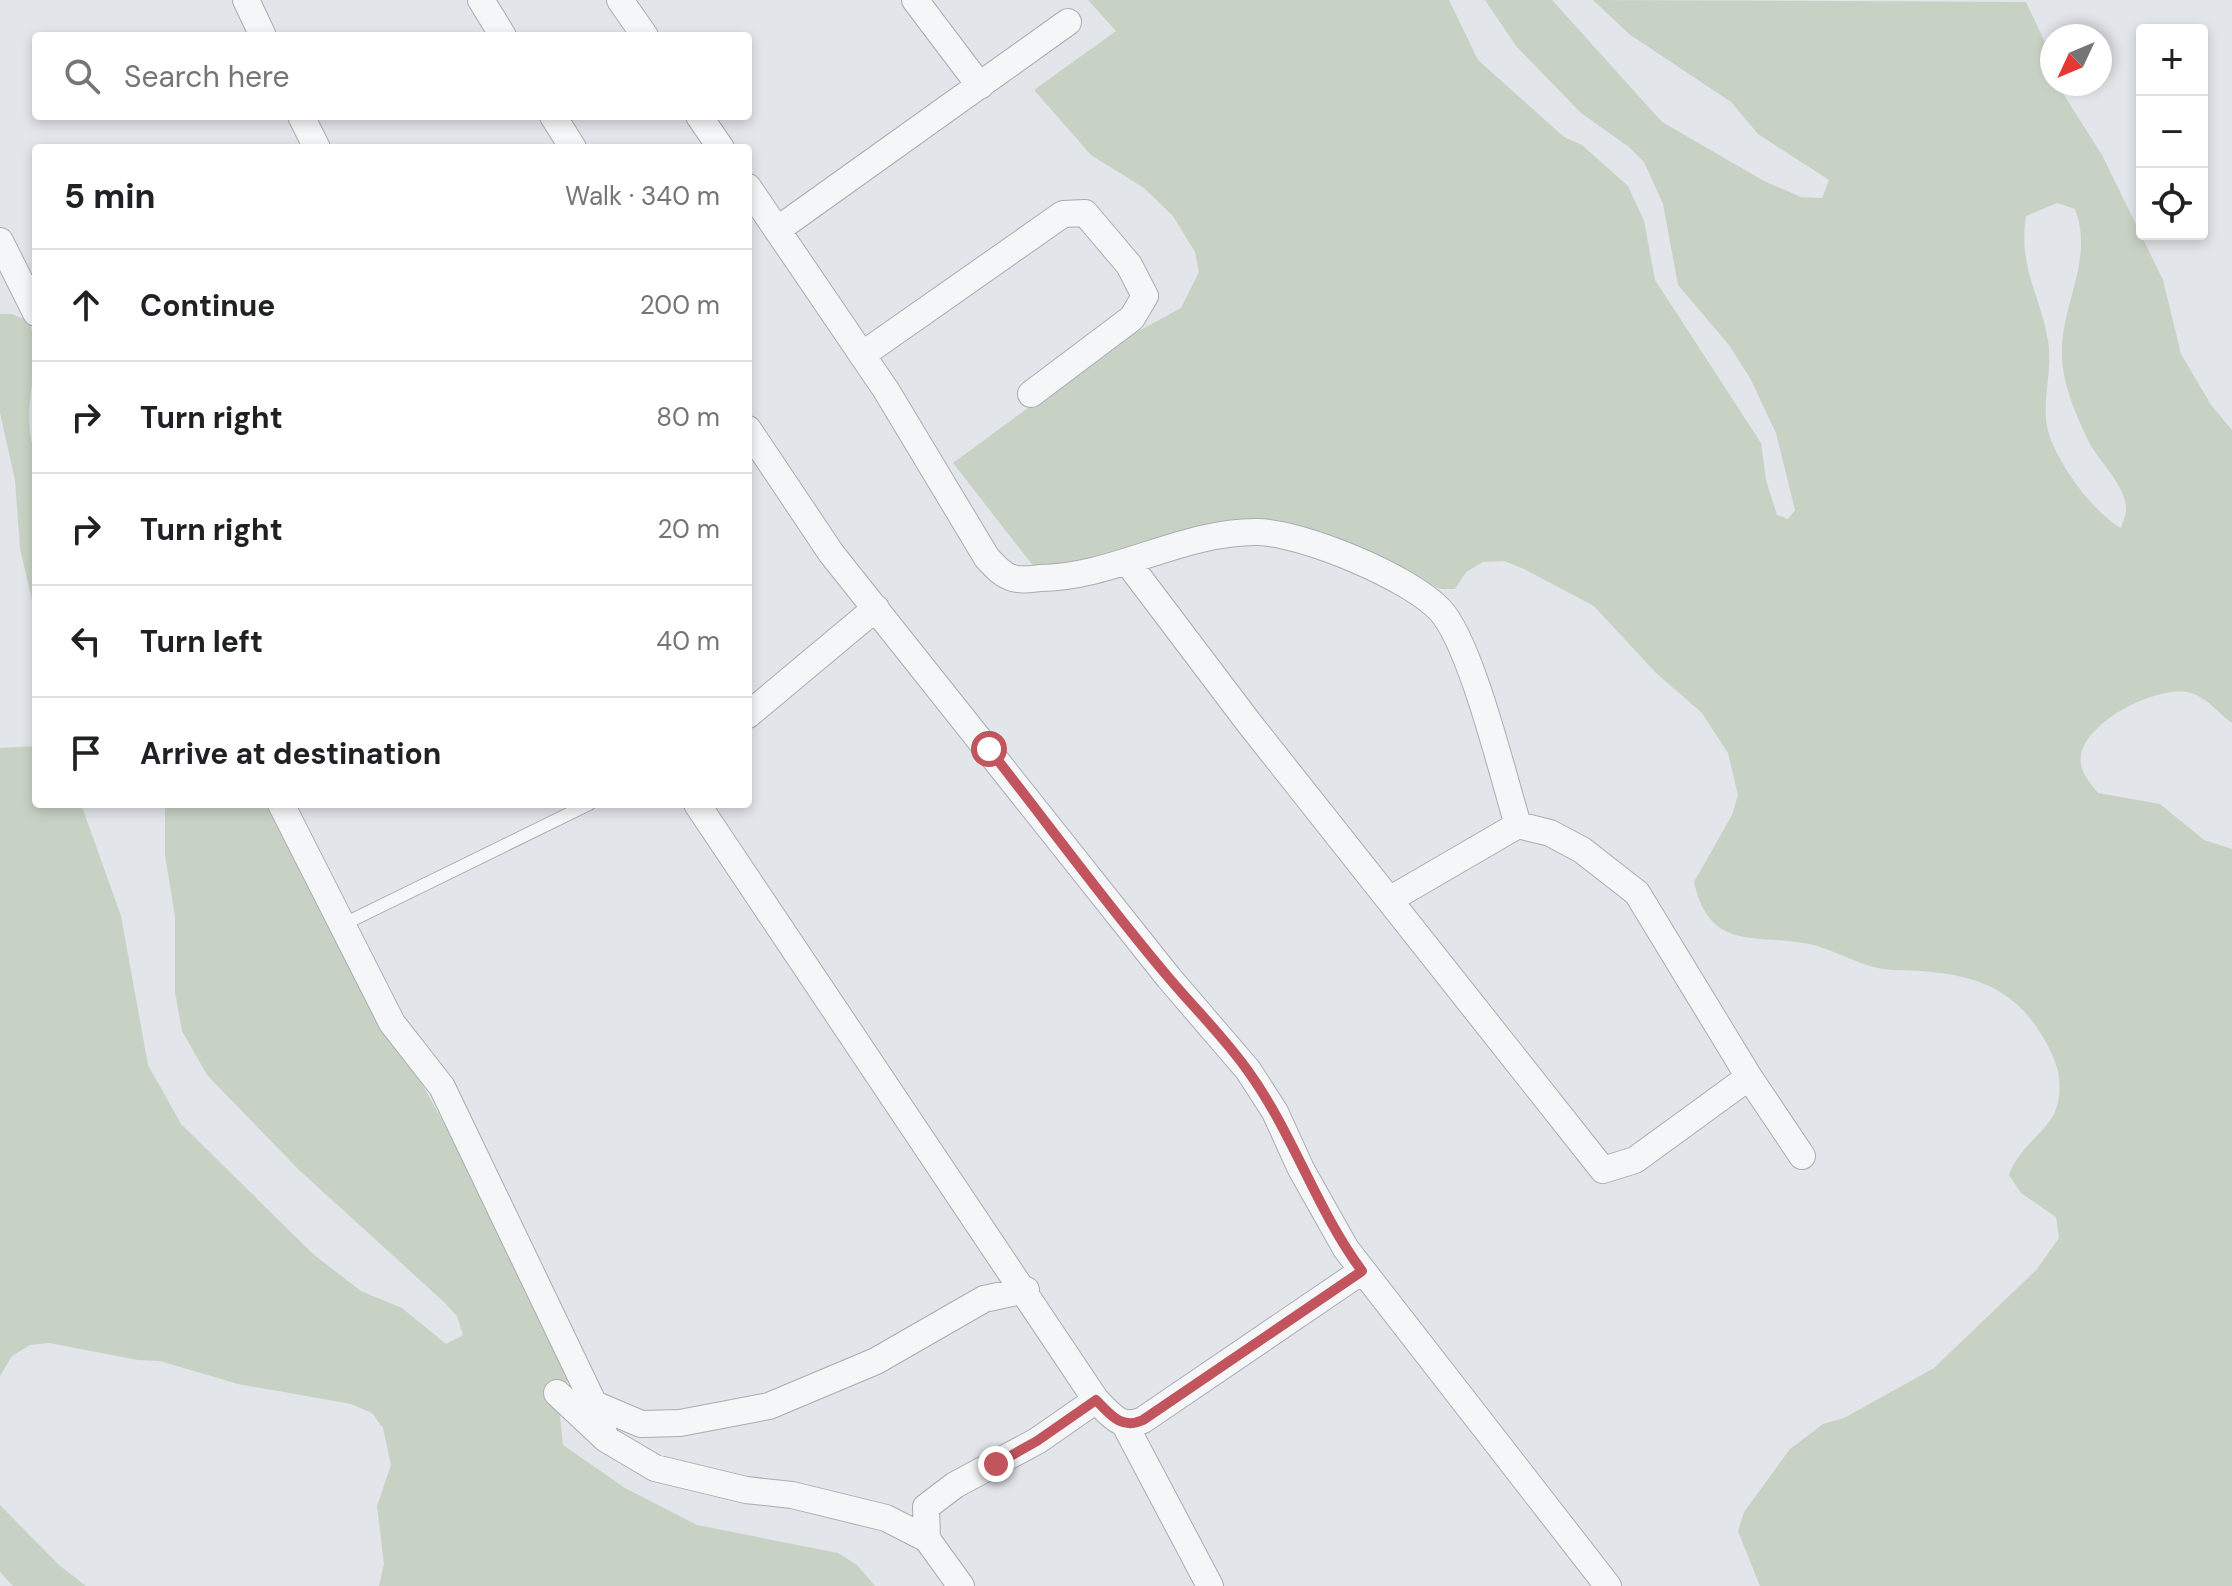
<!DOCTYPE html>
<html lang="en">
<head>
<meta charset="utf-8">
<style>
	body { margin:0; font-family:"DM Sans",sans-serif; background:#f2f2f2; color:#202124 }
	.controls { position:absolute; right:24px; top:24px; display:grid; overflow:hidden; border-radius:8px; box-shadow:0 4px 12px #0003 }
	.controls button { width:72px; height:72px; display:grid; place-items:center; padding:0; border:0; border-bottom:2px solid #e0e0e0; background:#fff; color:#202124; font:40px sans-serif }
	.compass { position:absolute; left:2040px; top:24px; width:72px; height:72px; border-radius:50%; background:#fff; box-shadow:0 4px 12px #0003; rotate:226deg }
	.stop { position:absolute; width:24px; height:24px; margin:-18px; border:6px solid #c2545e; border-radius:50%; background:#fff }
	.stop.end { background:#c2545e; border-color:#fff; box-shadow:0 2px 8px #0008 }
	.list { margin:0; padding:0; list-style:none }
	h2 { display:flex; justify-content:space-between; align-items:center; height:104px; margin:0; padding:0 32px; font-size:34px }
	h2 small { font-size:26px; font-weight:400; color:#757577 }
	.list li { display:grid; grid-template-columns:52px 1fr auto; gap:24px; align-items:center; box-sizing:border-box; height:112px; padding:0 32px; border-top:2px solid #e0e0e0 }
	.list b { display:block; font-size:30px; white-space:nowrap }
	.list em { font-size:26px; font-style:normal; color:#757577 }
	.icon { flex:none; width:44px; height:44px; fill:none; stroke:currentColor; stroke-width:2; stroke-linecap:round; stroke-linejoin:round }
	.map { position:relative; flex:none; width:2232px; height:1586px; overflow:hidden }
	.search { position:absolute; background:#fff; box-shadow:0 4px 12px #0003; left:32px; top:32px; width:720px; height:88px; display:flex; align-items:center; gap:20px; box-sizing:border-box; padding:0 28px; border-radius:8px; color:#757577; font-size:30px }
	.panel { position:absolute; background:#fff; box-shadow:0 4px 12px #0003; left:32px; top:144px; width:720px; height:664px; border-radius:8px }
	.map>svg:first-child { display:block }
</style>
</head>
<body>
<div class="map">
<svg width="2232" height="1586" viewBox="0 0 2232 1586">
	<rect width="100%" height="100%" fill="#e2e5e9"/>
	<!-- green -->
	<path fill="#c7d2c4" fill-rule="evenodd" d="M1088,0H1449L1478,60L1564,137L1582,145L1628,186L1644,221L1655,280L1761,443L1766,480L1777,515L1788,519L1795,510L1776,433L1750,378L1729,345L1678,285L1663,204L1644,162L1629,147L1581,113L1516,46L1485,0H1552L1662,122L1764,181L1801,197L1822,198L1829,180L1758,134L1731,102L1629,34L1593,0L2026,2L2047,47L2052,84H2057L2102,155L2163,280L2181,354L2211,405L2232,430V723C2218,713 2205,695 2187,692C2154,687 2087,721 2081,755C2078,770 2090,783 2098,793L2160,804L2204,840L2232,849V1586H1760L1738,1531L1744,1512L1790,1449L1823,1424L1844,1418L1934,1368L2037,1269L2059,1238L2056,1217L2021,1193L2009,1175C2019,1145 2051,1130 2057,1106C2064,1079 2056,1059 2043,1037C2014,988 1975,975 1921,971C1907,970 1892,971 1878,968C1854,963 1833,949 1809,944C1756,933 1710,953 1694,882L1732,815L1738,795L1728,753L1702,713L1655,672L1594,606L1524,569L1504,561L1483,562L1466,572L1455,589H1440L1381,558L1271,533L1052,590L953,463L1115,344L1181,308L1199,272L1195,252L1173,216L1144,188L1091,155L1034,90L1116,31ZM2057,203L2075,209C2095,261 2059,306 2062,359C2063,384 2077,418 2088,440C2098,461 2127,486 2126,510C2126,515 2123,522 2121,528C2093,513 2053,458 2047,426C2042,399 2053,369 2048,341C2040,293 2018,268 2026,216Z
		M0,314H12L29,321C45,362 17,412 36,454V618L20,548L15,480L0,413Z
		M36,746V804H81L121,916L148,1065L181,1124L313,1254L361,1291L402,1308L446,1344L463,1335L457,1316L444,1302L298,1169L207,1075L182,1031L175,992V917L165,855V804H267L462,1156L569,1374L559,1407L563,1445L625,1488L697,1525L838,1553L857,1565L875,1586H379L384,1564L377,1506L391,1465L383,1428L372,1413L351,1404L238,1384L160,1361L138,1360L49,1343L30,1345L12,1356L0,1376V748Z
		M0,1505L59,1565L86,1586H13L0,1572Z"/>
	<g fill="none" stroke-linecap="round" stroke-linejoin="round">
		<defs>
			<path id="service" d="M342,925L589,804"/>
			<path id="minor" d="M246,0L263,36
				M481,0L503,36
				M620,0L645,36
				M915,0L980,86
				M301,116L317,148
				M553,116L573,148
				M699,116L721,148
				M748,187L886,390L987,558C994,565 1001,574 1010,577C1018,581 1031,579 1040,578C1115,577 1183,531 1258,532C1303,533 1409,577 1440,610C1471,643 1503,776 1518,825
				M777,230L1068,22
				M0,241L36,313
				M862,355L1063,214L1085,213L1129,265L1145,296L1132,318L1031,394
				M748,429L831,553L1169,978L1248,1070L1275,1112L1301,1169L1346,1249L1608,1586
				M1128,563L1249,723L1603,1170L1635,1160L1749,1077
				M748,715L876,608
				M281,804L392,1023L442,1087L594,1404L606,1439
				M697,804L1096,1400
				M1389,900L1518,825L1550,833L1582,850L1637,893L1749,1077L1802,1156
				M557,1393L606,1439L655,1468L746,1490L792,1495L886,1518L927,1539L961,1586
				M594,1404L641,1424L680,1423L769,1406L876,1361L984,1299L1026,1290
				M1125,1425L1210,1586
				M927,1539L926,1507L955,1485L1037,1441L1096,1400C1111,1415 1121,1430 1143,1420L1362,1271"/>
		</defs>
		<!-- service casing -->
		<use href="#service" stroke="#a8acb3" stroke-width="14"/>
		<!-- minor casing -->
		<use href="#minor" stroke="#a8acb3" stroke-width="28"/>
		<!-- service -->
		<use href="#service" stroke="#f5f6f8" stroke-width="12"/>
		<!-- minor -->
		<use href="#minor" stroke="#f5f6f8" stroke-width="26"/>
	</g>
	<g fill="none" stroke-linecap="round" stroke-linejoin="round">
		<!-- route -->
		<path stroke="#c2545e" stroke-width="10" d="M989,749C1049,825 1106,904 1169,978C1195,1009 1224,1037 1248,1071C1293,1133 1316,1209 1362,1271L1143,1420C1121,1430 1111,1415 1096,1400L1037,1441L996,1464"/>
	</g>
</svg>
<div class="controls">
<button>+</button>
<button>−</button>
<button><svg class="icon" aria-label="locate" viewBox="0 0 24 24"><circle cx="12" cy="12" r="6"/><path d="M12 2v4M12 18v4M2 12h4M18 12h4"/></svg></button>
</div>
<svg class="compass" viewBox="-18 -18 36 36"><path d="M0-13l5 13h-10z" fill="#e53935"/><path d="M0 13l5-13h-10z" fill="#757577"/></svg>
<div class="stop" style="left:989px;top:749px"></div>
<div class="stop end" style="left:996px;top:1464px"></div>
<div class="search"><svg class="icon" aria-label="search" viewBox="0 0 24 24"><circle cx="10" cy="10" r="6"/><path d="M15 15l6 6"/></svg>Search here</div>
<section class="panel">
<h2>5 min<small>Walk · 340 m</small></h2>
<ul class="list">
<li><svg class="icon" aria-label="ahead" viewBox="0 0 24 24"><path d="M12 20V5M6 11l6-6 6 6"/></svg><div><b>Continue</b></div><em>200 m</em></li>
<li><svg class="icon" aria-label="right" viewBox="0 0 24 24"><path d="M7 20v-9h11M14 6l5 5-5 5"/></svg><div><b>Turn right</b></div><em>80 m</em></li>
<li><svg class="icon" aria-label="right" viewBox="0 0 24 24"><path d="M7 20v-9h11M14 6l5 5-5 5"/></svg><div><b>Turn right</b></div><em>20 m</em></li>
<li><svg class="icon" aria-label="left" viewBox="0 0 24 24"><path d="M17 20v-9H6M10 6l-5 5 5 5"/></svg><div><b>Turn left</b></div><em>40 m</em></li>
<li><svg class="icon" aria-label="arrive" viewBox="0 0 24 24"><path d="M6 21V4h12l-3 4 3 4H6"/></svg><div><b>Arrive at destination</b></div></li>
</ul>
</section>
</div>
</body>
</html>
